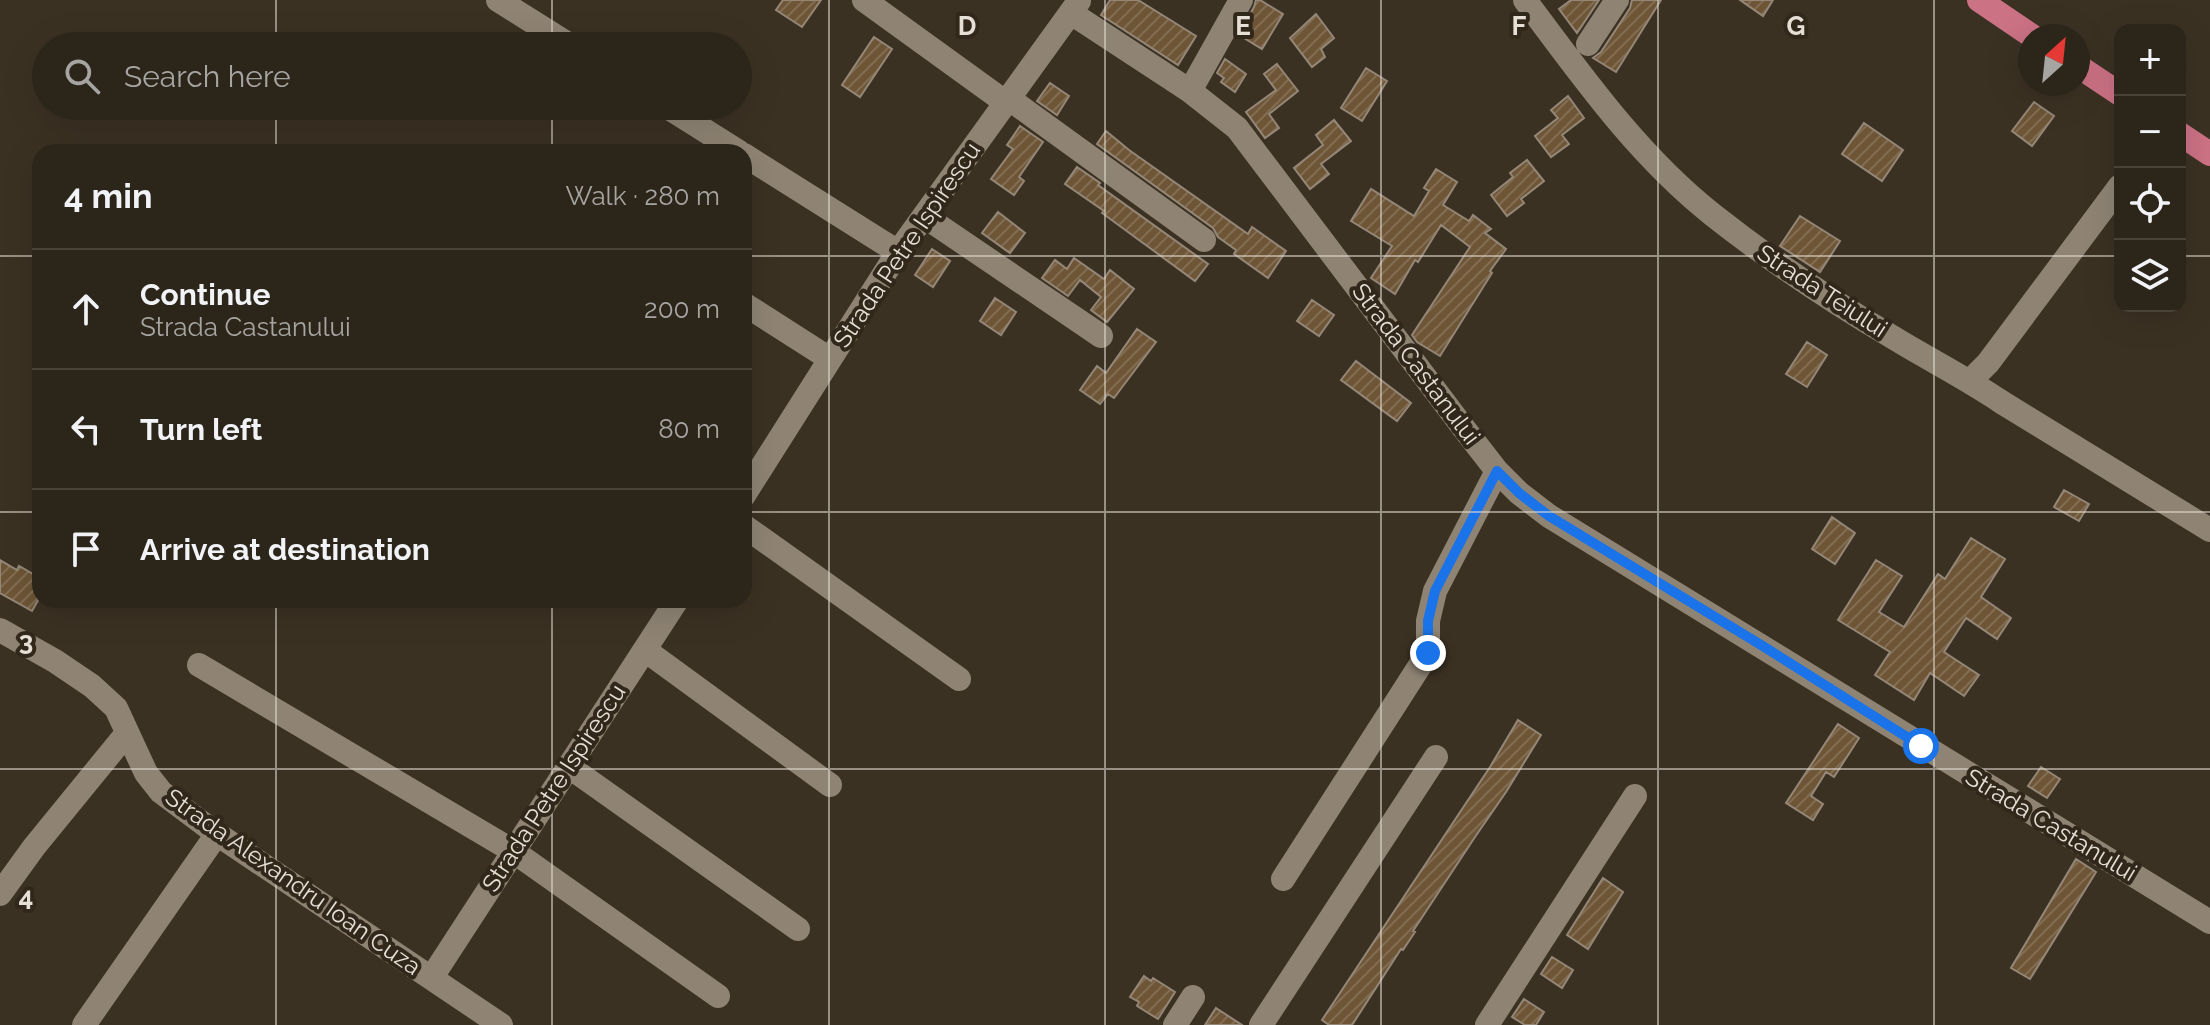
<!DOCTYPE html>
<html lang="en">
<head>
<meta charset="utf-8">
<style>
	body { margin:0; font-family:Raleway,sans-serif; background:#383127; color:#f1f3f6 }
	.controls { position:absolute; right:24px; top:24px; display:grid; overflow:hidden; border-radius:16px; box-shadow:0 8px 32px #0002 }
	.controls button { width:72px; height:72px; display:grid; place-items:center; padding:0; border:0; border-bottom:2px solid #484239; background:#2c251a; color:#f1f3f6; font:40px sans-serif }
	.compass { position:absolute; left:2018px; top:24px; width:72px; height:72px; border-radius:50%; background:#2c251a; box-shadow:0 8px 32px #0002; rotate:27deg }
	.stop { position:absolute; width:24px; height:24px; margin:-18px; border:6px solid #1a73e8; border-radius:50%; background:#fff }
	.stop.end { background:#1a73e8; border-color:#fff; box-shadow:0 2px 8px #0008 }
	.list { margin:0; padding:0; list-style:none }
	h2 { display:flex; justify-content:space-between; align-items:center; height:104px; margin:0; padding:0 32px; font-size:34px }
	h2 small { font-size:26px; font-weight:400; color:#a6a5a2 }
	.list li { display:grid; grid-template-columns:52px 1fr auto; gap:24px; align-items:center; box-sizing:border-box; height:120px; padding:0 32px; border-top:2px solid #484239 }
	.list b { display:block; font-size:30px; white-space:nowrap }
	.list p { margin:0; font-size:26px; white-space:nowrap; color:#a6a5a2 }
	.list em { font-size:26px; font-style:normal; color:#a6a5a2 }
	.icon { flex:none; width:44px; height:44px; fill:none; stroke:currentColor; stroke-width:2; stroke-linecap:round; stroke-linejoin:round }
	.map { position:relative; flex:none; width:2210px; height:1025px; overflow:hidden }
	.search { position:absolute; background:#2c251a; box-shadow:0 8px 32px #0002; left:32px; top:32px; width:720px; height:88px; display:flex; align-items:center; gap:20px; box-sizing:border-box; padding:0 28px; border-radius:44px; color:#a6a5a2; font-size:30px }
	.panel { position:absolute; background:#2c251a; box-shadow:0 8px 32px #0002; left:32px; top:144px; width:720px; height:464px; border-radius:24px }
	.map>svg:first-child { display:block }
</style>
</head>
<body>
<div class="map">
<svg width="2210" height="1025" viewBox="0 0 2210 1025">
	<defs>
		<pattern id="building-hatch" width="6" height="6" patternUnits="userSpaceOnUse" patternTransform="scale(2)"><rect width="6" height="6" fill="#6d5536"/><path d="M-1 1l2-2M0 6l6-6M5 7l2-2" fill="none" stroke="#826d52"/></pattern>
	</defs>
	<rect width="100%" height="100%" fill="#3b3123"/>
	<!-- building -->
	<path fill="url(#building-hatch)" stroke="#948778" stroke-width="2" d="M783,0H821L802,27L776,10Z
		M1110,0H1138L1196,36L1178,65L1101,15Z
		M1256,0H1260L1283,14L1262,49L1239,35L1254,7Z
		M1571,0H1599L1577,33L1559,9Z
		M1632,0H1661L1616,72L1593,58L1601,52L1630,8Z
		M1740,0H1773L1763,16Z
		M1316,14L1334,38L1321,49L1325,57L1312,67L1290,38Z
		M874,37L892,49L860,97L842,85Z
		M1225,59L1246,74L1235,92L1221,82L1224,78L1217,73Z
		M1277,64L1298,91L1269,114L1279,128L1265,138L1246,112L1276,90L1264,74Z
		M1366,68L1387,81L1362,121L1341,108Z
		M1050,83L1069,96L1057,115L1037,101Z
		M1568,96L1584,118L1562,135L1569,144L1551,157L1535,136L1558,118L1551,110Z
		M2034,102L2054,116L2032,146L2012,131Z
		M1334,120L1351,141L1321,164L1329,174L1310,189L1294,168L1323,145L1316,135Z
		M1864,123L1903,150L1882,181L1842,154Z
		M1020,126L1043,142L1019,177L1024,181L1014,195L991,179L1013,149L1007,145Z
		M1106,131L1129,150L1248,234L1252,227L1286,251L1268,278L1234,254L1236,250L1218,237L1213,228L1097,144Z
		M1527,160L1544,181L1521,199L1524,203L1507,216L1491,195L1513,177L1510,173Z
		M1077,167L1100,183L1098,185L1208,264L1195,281L1102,213L1104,211L1065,184Z
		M1436,169L1457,182L1443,205L1469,221L1473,215L1491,229L1485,233L1506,249L1490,271L1492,273L1440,356L1417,342L1412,335L1470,247L1441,225L1418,262L1415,260L1395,294L1371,278L1392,246L1351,221L1371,189L1414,216L1429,191L1424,188Z
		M998,212L1025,233L1010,253L982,233Z
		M1800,216L1840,241L1820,272L1780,246Z
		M932,249L950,261L933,287L915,275Z
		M1074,258L1104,279L1110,270L1134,289L1107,322L1091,310L1101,297L1080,280L1068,296L1042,278L1055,260L1067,269Z
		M995,298L1016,312L1001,335L980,321Z
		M1312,300L1334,315L1319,336L1297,321Z
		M1137,329L1156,342L1114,398L1108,394L1100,404L1080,390L1097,366L1106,373Z
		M1807,342L1827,355L1807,387L1786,374Z
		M1356,361L1411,403L1397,421L1341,380Z
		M2064,490L2089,504L2079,521L2054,507Z
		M1832,517L1855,533L1835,564L1812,549Z
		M1971,538L2005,559L1981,597L2011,618L1997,639L1966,618L1944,652L1979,675L1964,696L1930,673L1914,700L1875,675L1890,652L1838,620L1876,560L1902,576L1879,612L1904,627L1938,574L1945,579Z
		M0,560L17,570L19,566L40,578V597L32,611L0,593Z
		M1518,720L1541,735L1506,792L1475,837L1413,931L1415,932L1403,950L1401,949L1352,1025H1329L1322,1020L1490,767Z
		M1838,724L1859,738L1834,777L1826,772L1811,796L1823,804L1813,820L1786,803Z
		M2041,767L2060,779L2047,798L2028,786Z
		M2076,859L2096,872L2030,979L2011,968Z
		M1603,878L1623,892L1588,949L1567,935Z
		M1552,957L1573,970L1562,988L1541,974Z
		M1144,976L1151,981L1153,978L1175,992L1158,1019L1137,1006L1139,1002L1130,997Z
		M1524,999L1544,1012L1536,1025H1525L1512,1017Z
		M1216,1008L1242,1025H1205Z"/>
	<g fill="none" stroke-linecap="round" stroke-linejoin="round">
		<!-- minor -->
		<path stroke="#8f8474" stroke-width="24" d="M498,0L571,46
			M864,0L1005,102
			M1525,0C1581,75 1638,156 1713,215C1770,260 1831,301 1894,338C1930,360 1968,379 2003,403L2210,530
			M1071,13L1190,91L1237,128L1462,426L1497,471L1519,493L1549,516L2210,922
			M1588,44L1617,0
			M1190,91L1241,0
			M1008,98L1204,240
			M666,106L739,152
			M744,155L898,252
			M924,216L1101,336
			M744,304L830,359
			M1970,381L1988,363L2120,186
			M744,495L898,252L1079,1
			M744,526L959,679
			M0,630L55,661L92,686L116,708L146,773L161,792L217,834L501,1025
			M645,650L830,785
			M199,665L513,851L718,996
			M568,766L798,929
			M1283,879L1428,653V621L1435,591L1497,471
			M0,894L34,847L127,733
			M432,977L677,600
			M84,1025L217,834
			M1175,1025L1193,997
			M1261,1025L1436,757
			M1487,1025L1635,796"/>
		<!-- major -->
		<path stroke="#cc7285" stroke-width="24" d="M1979,0L2032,36
			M2078,66L2120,94
			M2180,134L2210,154"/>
	</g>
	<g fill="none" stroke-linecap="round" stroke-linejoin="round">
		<!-- route -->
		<path stroke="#1a73e8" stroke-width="10" d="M1428,653V621L1435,591L1497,471L1519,493L1549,516L1766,648L1921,746"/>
	</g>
	<!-- grid -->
	<path fill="none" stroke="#e5dfd6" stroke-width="2" stroke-opacity="0.55" d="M276,0V46M552,0V46M829,0V1025M1105,0V1025M1381,0V1025M1658,0V1025M1934,0V1025M276,106V152M552,106V152M0,256H40M744,256H2120M2180,256H2210M0,512H40M744,512H2210M276,600V1025M552,600V1025M0,769H2210"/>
	<g text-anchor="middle" stroke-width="8" stroke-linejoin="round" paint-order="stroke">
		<!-- street labels -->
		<g font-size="24" fill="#e5dfd6" stroke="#31271a">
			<text transform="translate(907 245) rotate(-56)" y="8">Strada Petre Ispirescu</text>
			<text transform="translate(1822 291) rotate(33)" y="8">Strada Teiului</text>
			<text transform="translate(1416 364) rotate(53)" y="8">Strada Castanului</text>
			<text transform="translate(554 788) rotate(-57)" y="8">Strada Petre Ispirescu</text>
			<text transform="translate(2051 825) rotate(31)" y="8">Strada Castanului</text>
			<text transform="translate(293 882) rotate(35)" y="8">Strada Alexandru Ioan Cuza</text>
		</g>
	</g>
	<g font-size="26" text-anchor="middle" font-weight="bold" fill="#e5dfd6" stroke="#31271a" stroke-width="8" stroke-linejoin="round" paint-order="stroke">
		<text x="967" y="35">D</text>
		<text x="1243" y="35">E</text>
		<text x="1519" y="35">F</text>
		<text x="1796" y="35">G</text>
		<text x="26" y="650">3</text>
		<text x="26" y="906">4</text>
	</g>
</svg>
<div class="controls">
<button>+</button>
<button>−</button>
<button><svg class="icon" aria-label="locate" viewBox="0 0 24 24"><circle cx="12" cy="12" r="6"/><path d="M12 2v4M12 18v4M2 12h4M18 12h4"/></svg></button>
<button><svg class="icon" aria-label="layers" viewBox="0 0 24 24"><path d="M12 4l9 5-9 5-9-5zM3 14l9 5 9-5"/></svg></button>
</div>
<svg class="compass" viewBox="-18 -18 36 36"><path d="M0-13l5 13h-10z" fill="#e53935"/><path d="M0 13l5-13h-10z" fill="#a6a5a2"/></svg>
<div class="stop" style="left:1921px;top:746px"></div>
<div class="stop end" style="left:1428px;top:653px"></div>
<div class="search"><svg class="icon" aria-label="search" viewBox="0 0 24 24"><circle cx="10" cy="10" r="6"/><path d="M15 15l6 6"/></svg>Search here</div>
<section class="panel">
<h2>4 min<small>Walk · 280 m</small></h2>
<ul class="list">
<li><svg class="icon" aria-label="ahead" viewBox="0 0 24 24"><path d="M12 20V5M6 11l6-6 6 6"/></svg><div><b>Continue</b><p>Strada Castanului</p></div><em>200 m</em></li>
<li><svg class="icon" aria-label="left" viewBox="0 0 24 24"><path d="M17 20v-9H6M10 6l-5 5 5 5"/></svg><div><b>Turn left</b></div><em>80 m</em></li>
<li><svg class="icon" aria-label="arrive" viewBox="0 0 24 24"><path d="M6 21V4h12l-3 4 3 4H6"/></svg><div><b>Arrive at destination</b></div></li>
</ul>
</section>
</div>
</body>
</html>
